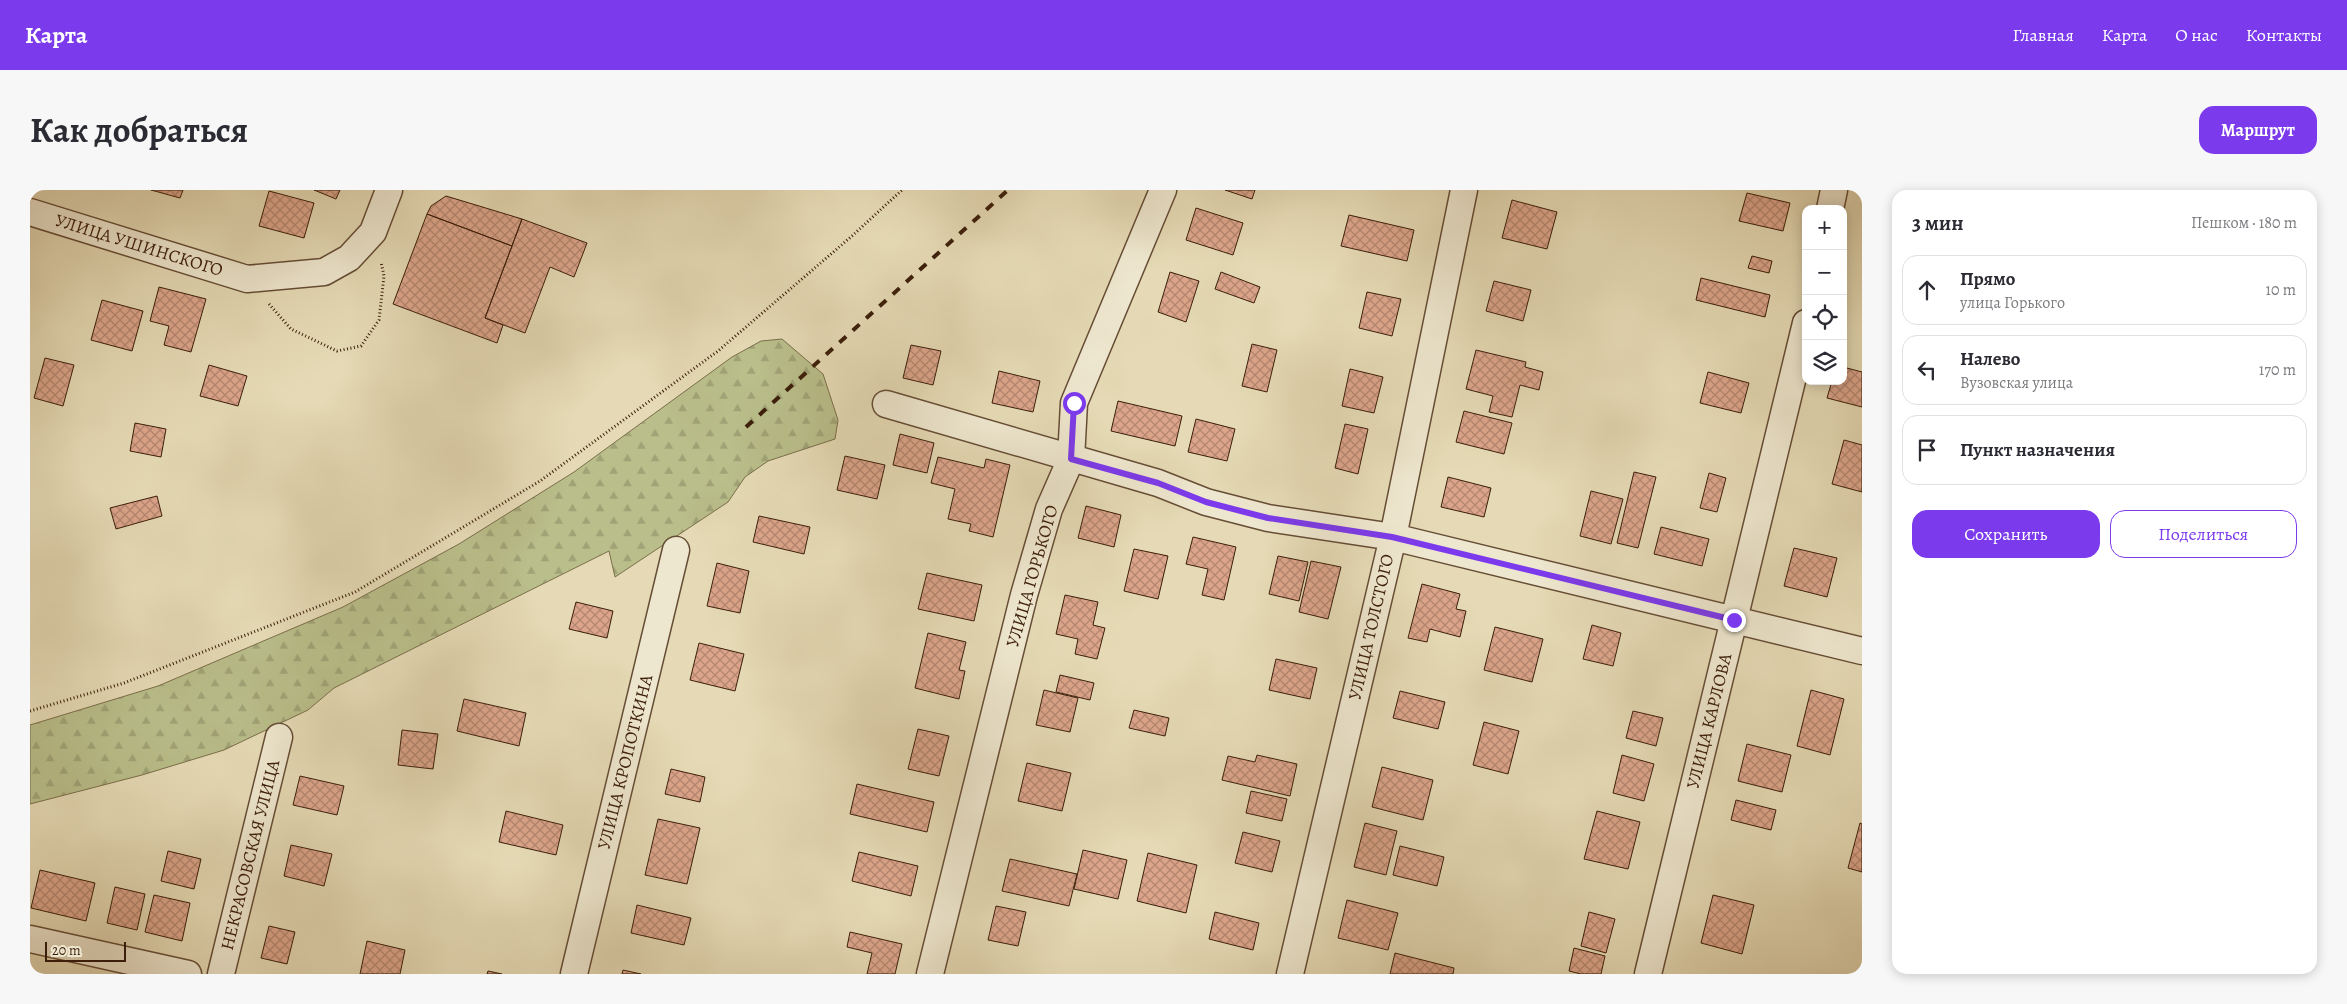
<!DOCTYPE html>
<html lang="ru">
<head>
<meta charset="utf-8">
<style>
	body { margin:0; font-family:Alegreya,serif; background:#f7f7f7; color:#2b2b33 }
	.controls { position:absolute; right:15px; top:15px; display:grid; overflow:hidden; border-radius:10px; box-shadow:0 2px 12px #0003 }
	.controls button { width:45px; height:45px; display:grid; place-items:center; padding:0; border:0; border-bottom:1px solid #e1e1e2; background:#fff; color:#2b2b33; font:25px sans-serif }
	.scale { position:absolute; left:15px; bottom:12px; width:81px; box-sizing:border-box; padding-left:5px; border:2px solid #3c1e0a; border-top:0; font-size:14px; line-height:18px; white-space:nowrap; color:#3c1e0a; -webkit-text-stroke:4px #eee7cf; paint-order:stroke }
	.stop { position:absolute; width:15px; height:15px; margin:-11px; border:4px solid #7c3aed; border-radius:50%; background:#fff }
	.stop.end { background:#7c3aed; border-color:#fff; box-shadow:0 1px 5px #0008 }
	.list { margin:0; padding:0; list-style:none }
	h2 { display:flex; justify-content:space-between; align-items:center; height:65px; margin:0; padding:0 20px; font-size:21px }
	h2 small { font-size:16px; font-weight:400; color:#7c7c81 }
	.list li { display:grid; grid-template-columns:32px 1fr auto; gap:15px; align-items:center; box-sizing:border-box; height:70px; margin:0 10px 10px; padding:0 10px; border:1px solid #e1e1e2; border-radius:15px }
	.list b { display:block; font-size:19px; white-space:nowrap }
	.list p { margin:0; font-size:16px; white-space:nowrap; color:#7c7c81 }
	.list em { font-size:16px; font-style:normal; color:#7c7c81 }
	.actions { display:flex; gap:10px; padding:15px 20px }
	.actions a { flex:1; padding:11px 0; border:1px solid #7c3aed; border-radius:15px; text-align:center; font-size:18px; color:#7c3aed }
	.actions .main { background:#7c3aed; color:#fff }
	.icon { flex:none; width:28px; height:28px; fill:none; stroke:currentColor; stroke-width:2; stroke-linecap:round; stroke-linejoin:round }
	.map { position:relative; flex:none; width:1832px; height:784px; overflow:hidden; border-radius:15px }
	header { display:flex; align-items:center; gap:30px; box-sizing:border-box; height:70px; padding:0 25px; background:#7c3aed; color:#fff }
	header strong { font-size:24px }
	nav { display:flex; gap:28px; margin-inline-start:auto; font-size:18px }
	.intro { display:flex; align-items:center; justify-content:space-between; box-sizing:border-box; height:120px; padding:0 30px }
	h1 { margin:0; font-size:35px }
	.button { padding:12px 22px; border-radius:15px; background:#7c3aed; color:#fff; font-size:18px; font-weight:700 }
	main { display:flex; gap:30px; padding:0 30px }
	aside { flex:1; background:#fff; border-radius:15px; box-shadow:0 2px 12px #0003 }
	.map>svg:first-child { display:block }
</style>
</head>
<body>
<header>
<strong>Карта</strong>
<nav><a>Главная</a><a>Карта</a><a>О нас</a><a>Контакты</a></nav>
</header>
<div class="intro"><h1>Как добраться</h1><a class="button">Маршрут</a></div>
<main>
<div class="map">
<svg width="1832" height="784" viewBox="0 0 1832 784">
	<defs>
		<pattern id="forest-firs" width="22" height="20" patternUnits="userSpaceOnUse" patternTransform="scale(1.25)"><rect width="22" height="20" fill="#b9be8a"/><path d="M5 1l3.5 6h-7zM16 11l3.5 6h-7z" fill="#a0a376"/></pattern>
		<pattern id="building-cross-hatch" width="8" height="8" patternUnits="userSpaceOnUse" patternTransform="scale(1.25)"><rect width="8" height="8" fill="#dca58b"/><path d="M0 0l8 8M0 8l8-8" fill="none" stroke="#b48670"/></pattern>
	</defs>
	<rect width="100%" height="100%" fill="#e5dab5"/>
	<filter id="stains"><feTurbulence type="fractalNoise" baseFrequency=".004" numOctaves="4"/><feColorMatrix values="0 0 0 0 .2 0 0 0 0 .09 0 0 0 0 .02 0 0 0 .5 -.17"/></filter>
	<radialGradient id="worn" r=".72"><stop offset=".6" stop-color="#630" stop-opacity="0"/><stop offset="1" stop-color="#630" stop-opacity=".3"/></radialGradient>
	<!-- forest -->
	<path fill="url(#forest-firs)" stroke="#7a6e4a" d="M752,149L793,184L808,230L805,249L738,271L715,287L698,312L585,387L579,361L304,498L278,520L194,560L112,585L0,614V535L128,496L313,417L429,354L544,282L702,167L731,151Z"/>
	<!-- building -->
	<path fill="url(#building-cross-hatch)" stroke="#3c1e0a" d="M121,0H153L150,8Z
		M284,0H310L306,9Z
		M1195,0H1225L1222,9Z
		M239,1L284,13L274,48L229,36Z
		M1717,3L1760,13L1753,41L1709,31Z
		M416,6L492,29L482,56L397,24L401,16Z
		M1482,10L1527,22L1517,59L1472,48Z
		M1166,18L1213,33L1203,65L1156,50Z
		M397,24L482,56L455,128L473,135L467,153L363,114Z
		M1319,25L1384,40L1377,71L1311,56Z
		M492,29L557,53L544,87L520,77L495,143L455,128Z
		M1722,66L1742,71L1739,83L1718,78Z
		M1140,82L1169,91L1156,132L1128,122Z
		M1191,82L1230,97L1224,113L1185,99Z
		M1671,88L1740,105L1735,127L1666,110Z
		M1464,91L1501,100L1493,131L1456,121Z
		M129,97L176,109L161,162L134,155L139,136L120,131Z
		M1337,102L1371,109L1362,146L1329,138Z
		M72,110L113,121L102,161L61,150Z
		M1222,154L1247,160L1237,202L1212,196Z
		M881,155L911,161L903,195L873,188Z
		M1446,160L1496,172L1495,177L1513,182L1509,200L1490,195L1482,227L1459,222L1463,206L1436,199Z
		M15,168L44,175L33,216L4,208Z
		M179,175L217,186L208,216L170,206Z
		M1813,177L1832,182V217L1797,208L1802,191H1813Z
		M1320,179L1353,187L1344,223L1312,216Z
		M969,181L1010,191L1003,222L962,213Z
		M1678,182L1719,193L1711,223L1670,213Z
		M1088,211L1152,226L1145,256L1081,241Z
		M1434,221L1482,233L1474,264L1426,252Z
		M1166,229L1205,239L1197,271L1158,262Z
		M105,233L136,239L131,267L100,261Z
		M1315,234L1338,239L1328,284L1305,278Z
		M870,244L904,253L897,283L863,275Z
		M1814,250L1832,255V302L1802,294Z
		M815,266L855,275L847,309L807,300Z
		M908,267L954,278L956,269L980,275L963,347L939,341L941,334L918,329L925,299L901,293Z
		M1604,282L1626,287L1608,358L1587,353Z
		M1679,283L1696,288L1687,322L1670,318Z
		M1418,287L1461,298L1454,327L1411,317Z
		M1561,301L1593,309L1581,354L1550,346Z
		M127,306L132,326L86,339L80,318Z
		M1056,316L1091,325L1084,357L1048,348Z
		M729,326L780,337L774,364L723,352Z
		M1631,337L1679,349L1672,376L1624,364Z
		M1163,347L1206,357L1194,410L1172,405L1178,379L1156,374Z
		M1764,358L1807,368L1797,407L1754,396Z
		M1104,359L1138,366L1128,409L1094,401Z
		M1248,366L1278,372L1269,411L1239,404Z
		M1281,371L1311,377L1298,429L1269,422Z
		M687,373L719,381L710,423L677,416Z
		M897,383L952,395L944,431L888,419Z
		M1392,394L1430,404L1426,419L1436,421L1430,447L1400,439L1397,452L1378,448Z
		M1035,405L1068,412L1063,435L1075,438L1067,469L1045,464L1048,449L1026,444Z
		M546,412L583,421L577,448L539,439Z
		M1562,435L1591,443L1583,476L1553,469Z
		M1465,437L1513,449L1502,492L1454,480Z
		M898,443L936,452L929,480L935,481L929,509L885,498Z
		M669,453L714,464L705,501L660,490Z
		M1246,469L1287,478L1280,509L1239,500Z
		M1030,485L1064,493L1060,510L1026,502Z
		M1014,500L1048,508L1040,542L1006,535Z
		M1781,500L1814,509L1800,565L1767,556Z
		M1370,501L1415,512L1408,539L1363,528Z
		M434,509L496,523L489,556L427,541Z
		M1104,520L1139,528L1135,546L1099,538Z
		M1603,521L1633,528L1626,556L1596,548Z
		M1454,532L1489,541L1478,584L1443,575Z
		M888,539L919,546L909,586L878,579Z
		M372,540L408,544L403,579L368,575Z
		M1717,554L1761,565L1752,602L1708,591Z
		M1227,565L1267,574L1260,606L1192,590L1198,566L1225,572Z
		M1592,565L1624,574L1614,611L1583,603Z
		M997,573L1041,583L1032,621L988,611Z
		M1352,577L1403,590L1393,630L1342,617Z
		M641,579L675,587L670,612L635,604Z
		M270,586L314,596L307,625L263,615Z
		M827,594L904,612L897,642L820,624Z
		M1221,601L1257,609L1252,631L1216,623Z
		M1706,610L1746,620L1741,640L1701,630Z
		M476,621L533,635L526,665L469,652Z
		M1567,621L1610,632L1598,679L1554,669Z
		M628,629L670,638L657,694L615,685Z
		M1335,633L1367,641L1356,685L1324,677Z
		M1830,633L1832,634V682L1818,678Z
		M1213,642L1250,651L1242,682L1205,673Z
		M261,655L302,664L294,696L254,686Z
		M1370,656L1414,667L1407,696L1363,685Z
		M1053,660L1097,670L1088,709L1044,699Z
		M138,661L171,669L164,699L131,691Z
		M829,662L888,676L881,706L822,691Z
		M1118,663L1167,675L1156,723L1107,711Z
		M980,669L1047,684L1039,716L972,701Z
		M10,680L65,693L56,731L1,718Z
		M85,697L115,704L107,740L77,733Z
		M124,705L160,713L152,751L115,742Z
		M1683,705L1724,715L1712,764L1671,753Z
		M1317,710L1368,723L1358,760L1308,748Z
		M607,715L661,728L654,755L601,743Z
		M966,716L996,722L988,756L958,750Z
		M1185,722L1229,733L1223,760L1179,749Z
		M1559,722L1585,729L1576,763L1551,756Z
		M239,736L265,742L257,774L231,768Z
		M820,742L872,754L865,784H837L842,763L817,757Z
		M337,751L375,760L370,784H330Z
		M1544,758L1575,766L1571,784H1551L1539,781Z
		M1365,763L1424,778L1423,784H1360Z
		M593,780L611,784H592Z
		M458,781L472,784H457Z"/>
	<g fill="none" stroke-linecap="round" stroke-linejoin="round">
		<defs>
			<path id="street" d="M1800,19L1804,0
				M0,22L217,89L294,82L319,68L343,42L359,0
				M856,214L1128,293L1176,312L1238,328L1363,347L1832,461
				M0,749L158,784
				M191,784L249,547
				M544,784L646,360
				M900,784L994,405L1019,319L1041,269L1044,213L1133,0
				M1260,784L1363,347L1434,0
				M1618,784L1776,133"/>
		</defs>
		<!-- street casing -->
		<use href="#street" stroke="#664d35" stroke-width="29"/>
		<!-- path -->
		<path stroke="#3c1e0a" stroke-width="3" stroke-dasharray="1 2.5" stroke-linecap="butt" d="M239,114L261,139L307,161L331,156L349,130L354,86L351,72
			M0,521L94,493L325,402L510,291L688,161L822,46L872,0"/>
		<!-- street -->
		<use href="#street" stroke="#eee7cf" stroke-width="26"/>
		<!-- rail -->
		<path stroke="#3c1e0a" stroke-width="4" stroke-dasharray="9 9" stroke-linecap="butt" d="M716,237L978,0"/>
	</g>
	<g fill="none" stroke-linecap="round" stroke-linejoin="round">
		<!-- route -->
		<path stroke="#7c3aed" stroke-width="6" d="M1044,213L1041,269L1128,293L1176,312L1238,328L1362,347L1704,430"/>
	</g>
	<g text-anchor="middle" stroke-width="4" stroke-linejoin="round" paint-order="stroke">
		<!-- street labels -->
		<g font-size="18" fill="#3c1e0a" stroke="#eee7cf">
			<text transform="translate(109 55) rotate(17)" y="6">УЛИЦА УШИНСКОГО</text>
			<text transform="translate(1002 386) rotate(-74)" y="6">УЛИЦА ГОРЬКОГО</text>
			<text transform="translate(1341 437) rotate(-77)" y="6">УЛИЦА ТОЛСТОГО</text>
			<text transform="translate(1679 531) rotate(-76)" y="6">УЛИЦА КАРЛОВА</text>
			<text transform="translate(595 572) rotate(-76)" y="6">УЛИЦА КРОПОТКИНА</text>
			<text transform="translate(220 665) rotate(-76)" y="6">НЕКРАСОВСКАЯ УЛИЦА</text>
		</g>
	</g>
	<rect width="100%" height="100%" filter="url(#stains)"/>
	<rect width="100%" height="100%" fill="url(#worn)"/>
</svg>
<div class="controls">
<button>+</button>
<button>−</button>
<button><svg class="icon" aria-label="locate" viewBox="0 0 24 24"><circle cx="12" cy="12" r="6"/><path d="M12 2v4M12 18v4M2 12h4M18 12h4"/></svg></button>
<button><svg class="icon" aria-label="layers" viewBox="0 0 24 24"><path d="M12 4l9 5-9 5-9-5zM3 14l9 5 9-5"/></svg></button>
</div>
<div class="scale">20 m</div>
<div class="stop" style="left:1044px;top:213px"></div>
<div class="stop end" style="left:1704px;top:430px"></div>
</div>
<aside>
<h2>3 мин<small>Пешком · 180 m</small></h2>
<ul class="list">
<li><svg class="icon" aria-label="ahead" viewBox="0 0 24 24"><path d="M12 20V5M6 11l6-6 6 6"/></svg><div><b>Прямо</b><p>улица Горького</p></div><em>10 m</em></li>
<li><svg class="icon" aria-label="left" viewBox="0 0 24 24"><path d="M17 20v-9H6M10 6l-5 5 5 5"/></svg><div><b>Налево</b><p>Вузовская улица</p></div><em>170 m</em></li>
<li><svg class="icon" aria-label="arrive" viewBox="0 0 24 24"><path d="M6 21V4h12l-3 4 3 4H6"/></svg><div><b>Пункт назначения</b></div></li>
</ul>
<div class="actions"><a class="main">Сохранить</a><a>Поделиться</a></div>
</aside>
</main>
</body>
</html>
